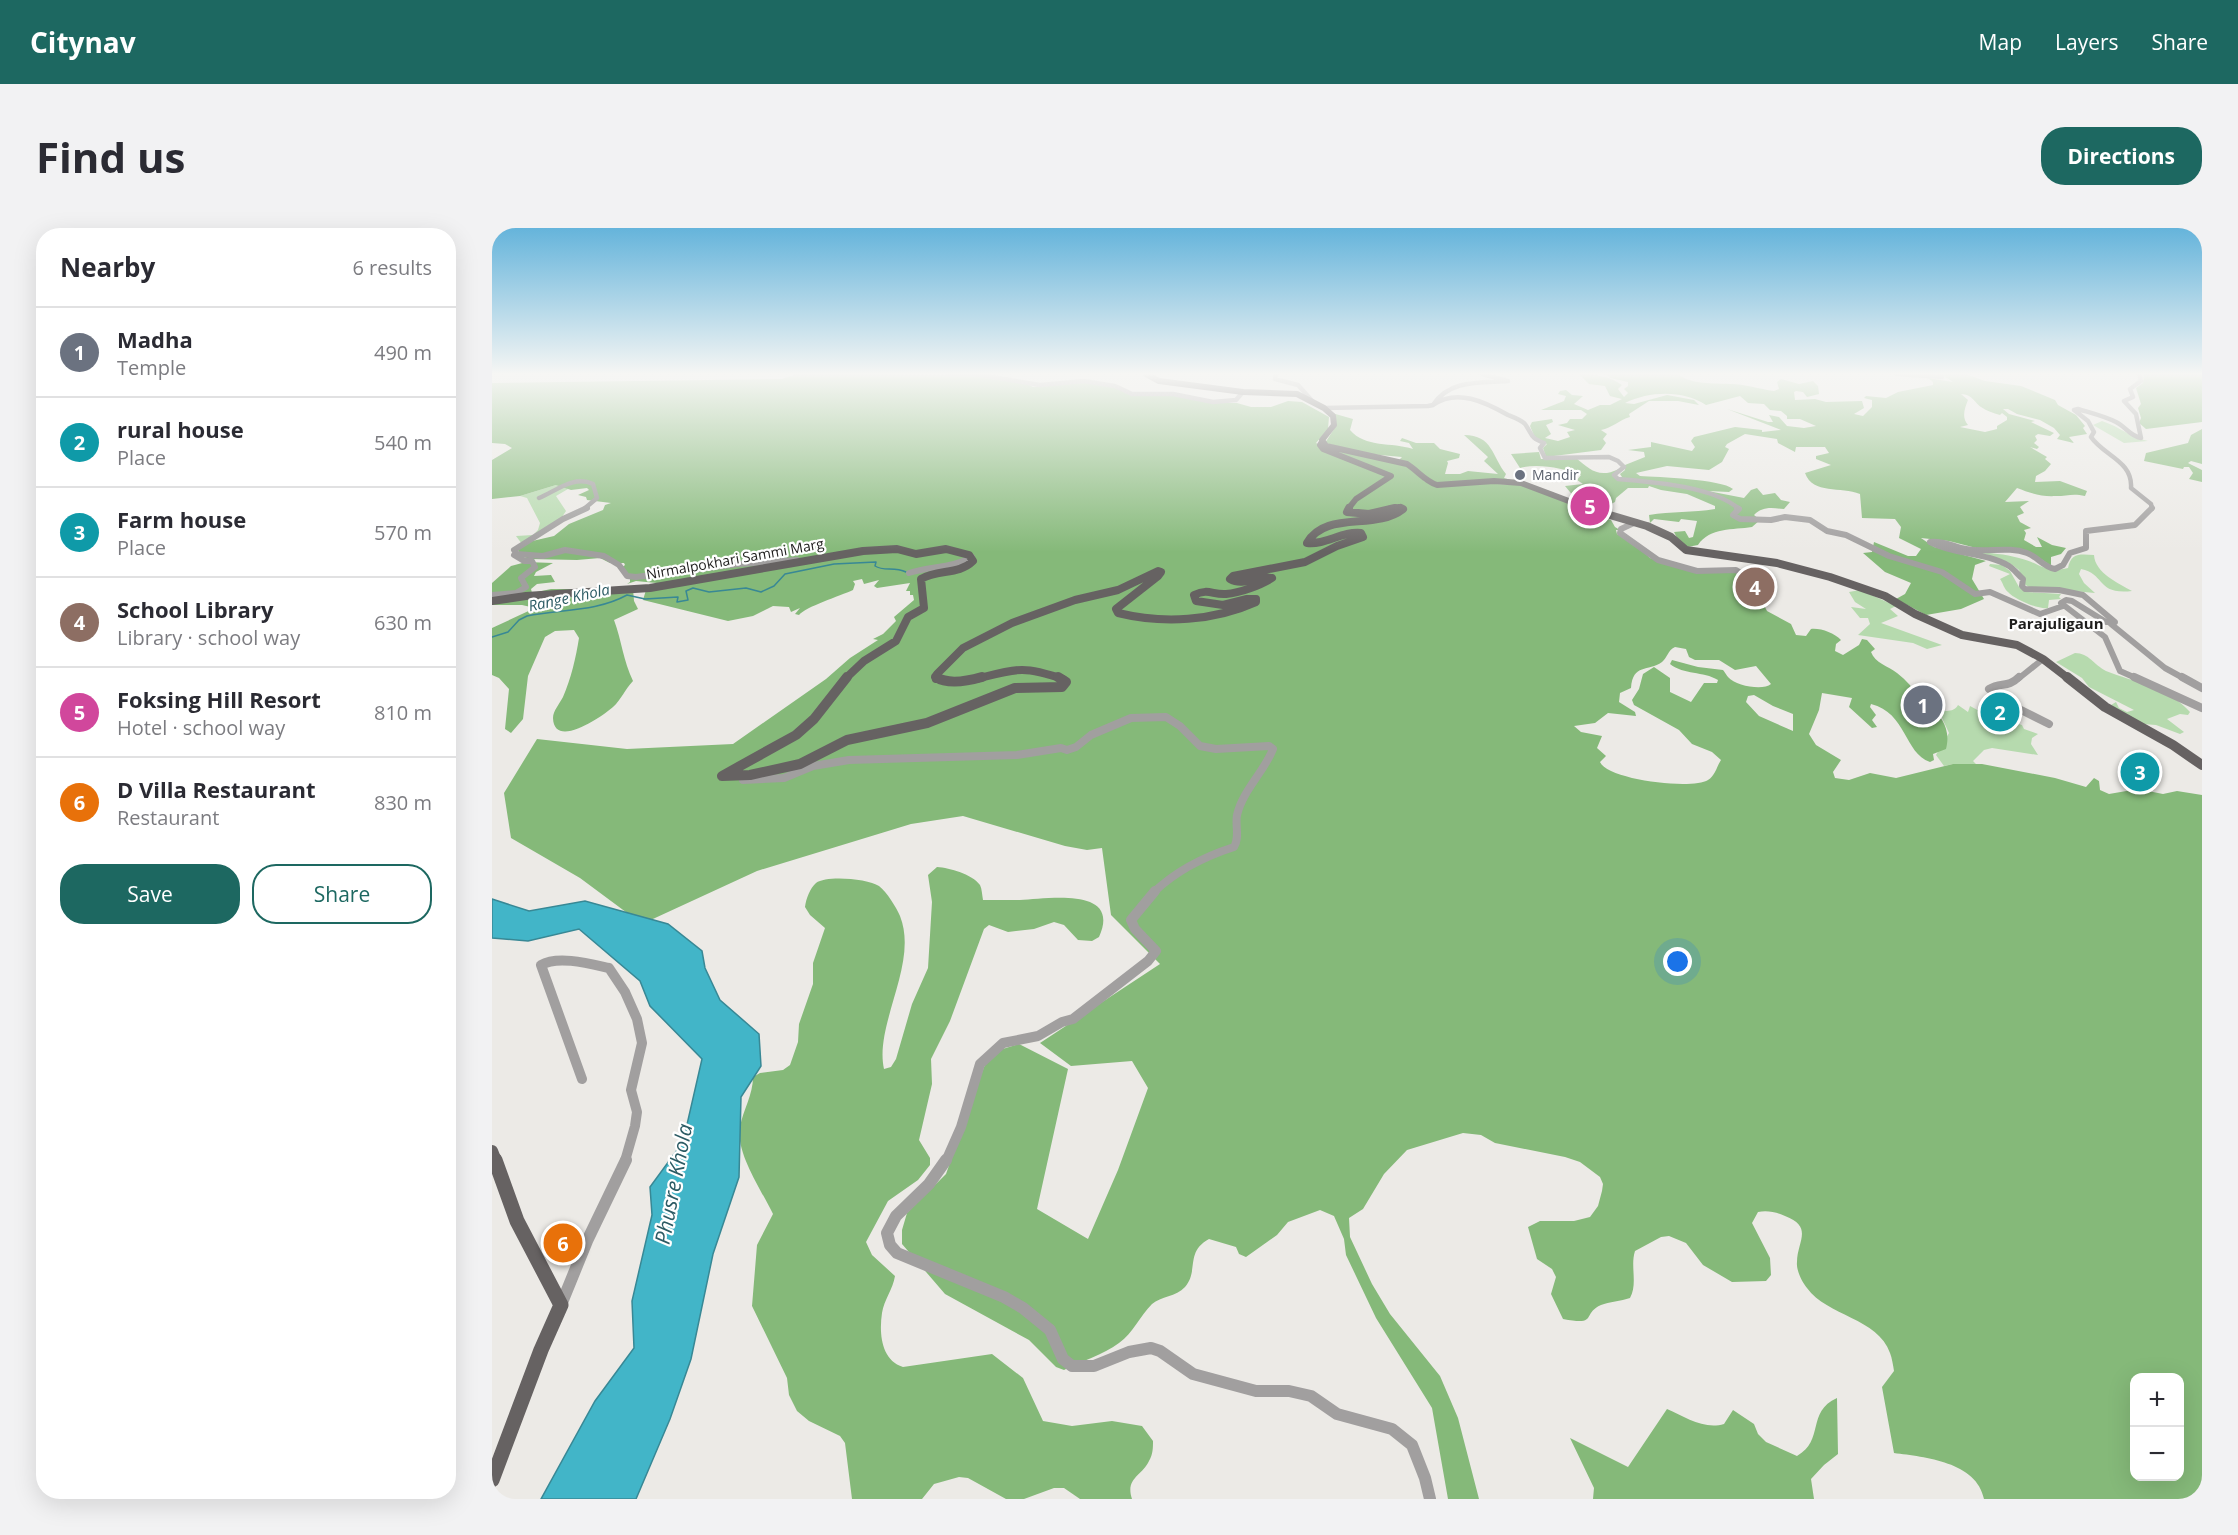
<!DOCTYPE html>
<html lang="en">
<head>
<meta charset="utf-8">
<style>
	body { margin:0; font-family:"Open Sans",sans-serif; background:#f2f2f3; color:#2b2b33 }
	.controls { position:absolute; right:18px; bottom:18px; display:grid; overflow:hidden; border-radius:12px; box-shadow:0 6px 24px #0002 }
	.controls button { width:54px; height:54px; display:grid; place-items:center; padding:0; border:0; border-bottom:2px solid #e1e1e2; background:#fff; color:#2b2b33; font:30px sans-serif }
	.you { position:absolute; left:1186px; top:734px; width:21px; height:21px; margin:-15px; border:4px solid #fff; border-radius:50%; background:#1a73e8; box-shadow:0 0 0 9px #1a73e833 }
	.badge { display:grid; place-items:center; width:39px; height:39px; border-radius:50%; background:#1d6861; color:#fff; font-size:20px; font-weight:700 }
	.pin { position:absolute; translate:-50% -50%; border:3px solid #fff; box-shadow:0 2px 6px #0006 }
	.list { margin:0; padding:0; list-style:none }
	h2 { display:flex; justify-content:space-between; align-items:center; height:78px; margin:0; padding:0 24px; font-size:26px }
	h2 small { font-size:20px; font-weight:400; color:#7c7c81 }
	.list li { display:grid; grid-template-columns:39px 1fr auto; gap:18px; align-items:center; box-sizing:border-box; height:90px; padding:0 24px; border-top:2px solid #e1e1e2 }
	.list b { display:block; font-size:22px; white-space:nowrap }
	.list p { margin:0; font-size:20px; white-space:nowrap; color:#7c7c81 }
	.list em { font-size:20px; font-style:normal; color:#7c7c81 }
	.actions { display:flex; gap:12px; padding:18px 24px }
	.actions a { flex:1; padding:14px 0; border:2px solid #1d6861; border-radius:24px; text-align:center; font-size:21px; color:#1d6861 }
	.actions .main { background:#1d6861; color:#fff }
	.map { position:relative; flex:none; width:1710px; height:1271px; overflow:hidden; border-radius:24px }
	header { display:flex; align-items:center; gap:36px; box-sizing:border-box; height:84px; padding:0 30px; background:#1d6861; color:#fff }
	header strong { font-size:28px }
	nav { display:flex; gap:33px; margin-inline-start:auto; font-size:21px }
	.intro { display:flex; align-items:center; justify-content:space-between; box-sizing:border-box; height:144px; padding:0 36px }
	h1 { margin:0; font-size:42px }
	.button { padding:15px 27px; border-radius:24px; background:#1d6861; color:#fff; font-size:21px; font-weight:700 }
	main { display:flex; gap:36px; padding:0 36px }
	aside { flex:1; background:#fff; border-radius:24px; box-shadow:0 6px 24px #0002 }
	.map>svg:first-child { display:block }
</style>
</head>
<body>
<header>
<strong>Citynav</strong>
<nav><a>Map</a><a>Layers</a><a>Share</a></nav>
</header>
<div class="intro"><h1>Find us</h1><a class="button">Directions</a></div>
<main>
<aside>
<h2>Nearby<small>6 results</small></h2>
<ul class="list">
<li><span class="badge" style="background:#6b7280">1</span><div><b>Madha</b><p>Temple</p></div><em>490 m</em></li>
<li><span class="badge" style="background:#0f9aa8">2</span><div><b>rural house</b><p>Place</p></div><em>540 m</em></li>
<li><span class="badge" style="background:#0f9aa8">3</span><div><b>Farm house</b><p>Place</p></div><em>570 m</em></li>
<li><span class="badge" style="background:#8d6e63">4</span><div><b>School Library</b><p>Library · school way</p></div><em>630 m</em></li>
<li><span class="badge" style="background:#d1479c">5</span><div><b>Foksing Hill Resort</b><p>Hotel · school way</p></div><em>810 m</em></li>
<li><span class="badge" style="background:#e8710a">6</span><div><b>D Villa Restaurant</b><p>Restaurant</p></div><em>830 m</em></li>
</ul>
<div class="actions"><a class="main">Save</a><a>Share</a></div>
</aside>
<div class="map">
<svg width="1710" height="1271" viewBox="0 0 1710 1271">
	<rect width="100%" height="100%" fill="#eceae6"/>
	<!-- green -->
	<path fill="#b6daae" d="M1610,193C1628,199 1638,209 1656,213L1632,215L1601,197Z
		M64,257H71L76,261L64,268L74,283L70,289L30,316L24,308L41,307L46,302L48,295L35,270L28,268Z
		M1484,324C1498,325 1513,326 1527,330C1549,335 1552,346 1576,340C1579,325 1587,326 1602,327C1603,345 1626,355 1640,363C1604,367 1614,346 1589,341L1587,346L1592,355L1603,365L1537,359L1532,356L1527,342L1519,336Z
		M1498,336L1510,337L1518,343L1527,359L1535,364L1569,366L1567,369L1569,371L1557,372L1556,380C1547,382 1522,371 1516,364C1512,361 1511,355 1508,351L1518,346L1497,338Z
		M1368,362L1404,378L1398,381L1406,388L1389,395L1450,417L1435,421L1421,415L1366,407L1378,396L1376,390H1368L1359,379L1374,381L1363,374L1357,364Z
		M1583,425C1597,425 1602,437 1614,443C1642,454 1677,460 1698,484L1696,487L1688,486L1675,491L1692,504L1688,506L1664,497L1651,496L1619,477L1624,474L1627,480L1635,484L1642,482L1597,459L1590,450L1564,434Z
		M1438,472L1447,473L1449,482C1455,484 1463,483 1466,477L1476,484L1478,478L1491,485L1530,497L1532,501L1546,506L1540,510L1539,516L1546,527L1500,520L1492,522L1481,533L1485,537L1461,536L1452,538L1444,527L1457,505L1450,490L1437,475Z"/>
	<!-- forest -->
	<path fill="#85b979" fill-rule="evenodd" d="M305,146L481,147L536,156L541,159L582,153L607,155L631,161L640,167H682L718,175H745L759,179H779L796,173L810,174L837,189L836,201L824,215L828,217L904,235L910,229L877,226L833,215L844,198V191L840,185L861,191L858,202C873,220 900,214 921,221L917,215L908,213L910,210L924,215H942L948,221L968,226L967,230L955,233L956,235L953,246H968L976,243L1006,246L992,233L996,229L972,207C1001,207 1000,229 1014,246L1012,250L1064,265L1017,253L950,256L931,251L932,253L950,259L983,255L1028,257L1087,278L1091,281L1090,285C1099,290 1109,288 1119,292L1123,299L1128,302H1124L1125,306L1143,316L1158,330L1203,343L1244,345L1261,355L1246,358L1244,362C1255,368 1270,370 1275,383L1299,396L1304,407L1314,408L1319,401C1329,400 1342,405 1349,412L1344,416L1343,423L1351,427L1367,417L1370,411L1375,412L1383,421L1379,424C1383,435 1396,438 1405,445C1414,452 1422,461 1428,470L1438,472L1437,475C1450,490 1459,501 1454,521L1441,526L1442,532L1438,534C1412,525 1415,485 1379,476L1378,479L1384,487L1380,492L1385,499L1380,500L1357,479L1360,470L1330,465L1327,482L1317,506L1324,517L1349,532L1341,544L1343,550L1357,552L1378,545L1404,550L1461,536H1490L1563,550L1594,559L1602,550L1607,553L1608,562L1617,566L1646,561L1671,566L1685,563L1710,567V1271H1492C1485,1234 1433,1229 1402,1225L1390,1159L1402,1143C1401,1137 1400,1130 1398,1125C1386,1090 1335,1088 1315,1060C1310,1054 1304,1042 1305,1034C1305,1014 1322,999 1293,988C1284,984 1275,982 1266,984L1260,995L1278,1030L1279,1047L1274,1053L1240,1054L1211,1037L1194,1015L1177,1008L1169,1009L1143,1023C1138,1038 1146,1056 1138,1070C1129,1073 1117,1074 1109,1077C1089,1086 1107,1098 1071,1091L1059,1066L1064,1049L1060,1041L1045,1031L1036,999L1048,993H1082L1098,989L1106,978L1110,963L1111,956L1108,949L1088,934L1073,929L1003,915L989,907L971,905L915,922L892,946L871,981L857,990L858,1009L880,1056L898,1086L948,1148L966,1190L987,1271H956L940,1180L884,1090L854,1027L852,1011L842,988L828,982L796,994L785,1007L754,1029L747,1026L744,1019L717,1011C693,1024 707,1043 693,1059C684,1069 669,1068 660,1076C648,1088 641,1105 627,1115C611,1127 589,1133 572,1142L564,1139L537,1112L453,1066L410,1016V1002L415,985L454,946L492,839L501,824L527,816L576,841L545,981L596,1011L626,942L656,860L640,833L579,838L548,815L668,736L619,687L610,620L595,622L573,618L471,588L419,596L265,643L150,696L88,650L19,610L12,565L45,511L135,521L241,516L334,451L358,430L386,412L381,411L391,406L404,393L402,389L422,372L421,367H418V363H414L418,355L385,360L382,358L387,352L372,356L370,351L361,353L363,356L361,362C348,368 313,379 307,387L303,386L308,380L299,384L297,379L281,378L261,388L236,393L151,372L154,362L175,356L144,353L135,356L138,354V347L128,341L133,337L132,335H118L108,330L85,332L38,331L29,328L26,322L36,314L62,308L77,296L111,282L113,277L119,275L95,272L94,269L86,267L97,262L95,260L79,262L64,257L28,268L0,271V232L20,220L13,216L0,215V155L290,151ZM1183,419L1194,421L1197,429L1203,432H1227L1243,442L1264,438L1279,456C1271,463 1244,458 1236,449C1234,447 1233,444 1231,442L1206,439L1180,432L1178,436C1192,447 1211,443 1226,452L1225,455H1212L1199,474L1178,464V450L1162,439L1151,446L1147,461L1140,472L1142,477L1187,502L1200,516L1220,524L1229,532C1225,538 1223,548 1216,552C1200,562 1116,552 1108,534L1114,528L1105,520L1110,508L1089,504L1082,498L1103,495L1116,485L1144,488L1143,484L1127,474L1128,465L1139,460C1141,435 1156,444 1170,434C1176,429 1175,423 1183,419ZM1262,467L1281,478L1301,486V503L1267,488L1254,474L1256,468ZM1642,1150H1688V1248H1642Z
		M1087,146C1102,146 1118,148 1130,157L1126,161L1132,169L1136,165L1132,161L1136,158V154L1118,150L1114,146H1186C1199,157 1222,155 1238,156C1253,156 1267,161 1282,163L1287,161L1285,154L1289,151L1307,156L1321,153L1326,158L1327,166L1315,169L1311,164L1304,163L1302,164L1303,172L1323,171L1334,174L1370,173L1372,180L1362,186L1371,188L1380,179V172L1372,170L1374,168L1394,170L1406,164L1441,157V154L1436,150L1461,154L1449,146H1474L1493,153L1529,158L1563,172L1566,177L1584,187L1593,198L1591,200L1595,206L1577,209L1582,215L1565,211L1568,207L1562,200L1548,192L1525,186L1516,181H1511L1517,186L1543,193L1539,194L1562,205L1558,208L1546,206L1543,208L1545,212L1542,215L1547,219L1545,221L1538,219L1555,229L1553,231L1559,236L1553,243L1544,248L1543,254L1568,253L1595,263L1593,268C1581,265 1575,268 1564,268C1550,269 1538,265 1525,260L1513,274L1537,273L1528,279L1532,285L1525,288L1528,294L1539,300L1532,302L1534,305L1532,312L1544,319H1550L1545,309L1560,317L1574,320L1569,326L1559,329V338L1542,326L1492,322L1457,313L1429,310L1442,319L1494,333L1483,337L1480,351L1492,371L1469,381L1434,387L1404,371L1413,366L1419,355L1393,344L1371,325L1380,324L1382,314L1416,328H1424L1429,321L1407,310L1409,299L1403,291L1370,290L1368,266C1349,258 1321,267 1313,245L1339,237L1324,231V228L1337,225L1333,219H1304L1303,224L1286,215L1285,211L1253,206L1235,216L1233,219L1237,221L1230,234L1217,242L1175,238L1144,245L1148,248C1166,249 1229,251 1241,261L1237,264L1216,263L1252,270L1259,262L1265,260L1271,267L1283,265L1289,272L1298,274L1292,281C1280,280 1271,278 1262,287L1268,292L1260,299C1241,302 1218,299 1206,317L1190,320L1182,304L1193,303L1197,310L1201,309L1205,293L1189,291L1187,294L1162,291L1158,295L1157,287C1179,283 1201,285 1223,281V278L1195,266L1169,262L1157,258L1156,260H1136L1124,270L1123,274L1115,278L1109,274L1083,270L1073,258L1091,256L1085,252L1089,247C1072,240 1045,235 1028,240L1019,226L1047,224L1049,231L1084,230C1098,241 1106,251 1127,241L1123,250L1130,249L1128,246L1133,242V237L1153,229L1152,224L1136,222L1159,219V214L1200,223L1203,219L1199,213L1202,209L1243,199L1270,202V204L1289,202L1235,181L1276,194H1281L1277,187L1287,189L1295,198L1312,200L1324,198L1308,191H1295V188L1289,183L1278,182L1272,176L1256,175L1248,168L1214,177C1191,162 1158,163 1133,175L1142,176L1175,167L1202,172L1207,177L1186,173H1157L1137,186L1138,189C1127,192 1120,200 1109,202L1115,206L1111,211L1114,215L1109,222L1054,229L1051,220L1055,216L1043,210L1038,198L1040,194L1060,191L1061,194L1054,197L1059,206L1053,210L1066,213L1078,209L1075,204L1083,202L1066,197L1075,195L1078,191H1090L1095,186L1089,182H1049L1072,173L1074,168L1066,166L1068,163L1074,162L1080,167L1091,168L1082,176L1096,182L1108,177H1118L1130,171L1118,168L1113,158L1097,156ZM1469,166C1481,167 1481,173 1489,179C1495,183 1501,185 1508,187L1510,185L1515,189V192L1505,198V201L1493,204L1468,199L1476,197C1469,189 1473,180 1476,172Z
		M1650,146H1710V194L1654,201L1647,195L1649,190L1646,180L1649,176L1644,160L1651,155L1652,148Z
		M1710,201V236L1699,233L1696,235L1710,242V254L1697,251L1701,245L1697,239H1692L1691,241L1652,233L1654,225L1696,215L1699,207Z
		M34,334L61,335L44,344L42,348L59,347L63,354L45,356L39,361L40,365L59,361H141L142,373L146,381L122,392C130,414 131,432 141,453C133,461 129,472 121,479C111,488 62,522 61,490C61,483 68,475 71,469C79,451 84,429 87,410L82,402L63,403L53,409L36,448L31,491L19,505L13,501L17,461L7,450L0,447V400L43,380L30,377H0V355L19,338Z
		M445,639C458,640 480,646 488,657C490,661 490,667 491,672C503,672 516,672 528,672C555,671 630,658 607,709L600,713L586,712L572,697L562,694L542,701L516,704L497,697L492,701L458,793L439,831L440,856L427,912L438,930V937L426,952L396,973L374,1014L380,1027L403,1048C401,1061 392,1072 390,1085C387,1105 389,1132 411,1139L500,1126L531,1150L551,1193L580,1198L620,1193L650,1198L661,1213C661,1220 661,1226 657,1233C650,1248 633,1250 640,1271H588L572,1260H562L532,1271H514L476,1250L467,1249L442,1256L430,1271H360L353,1215L348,1208L317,1193L305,1183L297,1167L295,1150L260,1078L265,1017L281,986C270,963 243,924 248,899C251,882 261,867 261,849L268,845L291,842L298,837L306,814L307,796L321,756V735L333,700L318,687L313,679C314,671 318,660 324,655C335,647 376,651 387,658C395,664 404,679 408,688C427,736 382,796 392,841L399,839L404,831L420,776L436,740L440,674L436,647Z
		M1345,1170L1346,1226L1332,1237L1319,1251L1322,1271H1101L1102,1260L1078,1210L1136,1239L1175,1181C1193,1189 1212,1202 1232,1196L1241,1182L1262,1196L1266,1206L1274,1214L1305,1228C1333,1212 1314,1184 1345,1170Z"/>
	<!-- water -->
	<path fill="#42b5c8" stroke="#388895" stroke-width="1.5" d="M0,671L37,683L93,673L176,696L210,723L213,740L228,772L267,806L269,838L249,869L247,949L221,1026L199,1131L178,1191L144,1271H49L103,1173L142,1120L140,1073L160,987L158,959L191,914L210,831L158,778L148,753L87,701L36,713L0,710Z"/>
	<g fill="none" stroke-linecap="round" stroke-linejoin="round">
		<!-- stream -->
		<path stroke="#388895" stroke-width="1.5" d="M0,409L16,404L27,392L35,388C69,381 104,384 135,367L153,371L186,369L185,374L196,372L194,363L201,360L217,364L254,360L269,364L282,358L293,346L342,336L384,334L383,338C392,344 402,338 414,344"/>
		<!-- minor-far4 -->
		<path stroke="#a19f9f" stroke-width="4.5" d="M458,146H481
			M483,146L548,157L592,153L623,158L640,166H681L721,174L744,172L751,164
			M784,146L783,151L806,157L822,175
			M1404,146L1450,149L1448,146
			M1647,146L1649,153L1638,161L1641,169L1632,173L1644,186L1649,210C1638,208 1634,199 1624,194C1612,188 1599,185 1586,181L1582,182L1596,193L1602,204L1599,209C1612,228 1641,233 1639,260L1659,276L1660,281
			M941,177C965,160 993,174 1016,187C1021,189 1029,192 1033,196C1041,207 1037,209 1052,215L1048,220L1053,230L1117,229L1126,233L1132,239L1122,247L1126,251C1161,254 1221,258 1247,281
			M832,180L936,178L941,177C958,151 988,155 1016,153L990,146
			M47,270C64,263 82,247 101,256L105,270L92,281"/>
		<!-- minor-far3 -->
		<path stroke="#a19f9f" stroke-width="6" d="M1245,280L1247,281L1241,287L1248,291L1279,292L1293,289L1318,292L1335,303L1354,307L1397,328L1450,344L1483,366L1498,364L1548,386L1571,378
			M1144,294L1129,301L1128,305L1166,332L1205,343L1244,342L1279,364
			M25,326L51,328L73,322L112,328L127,337L135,348L144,349L247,336L305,332
			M417,345C439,338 460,340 480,329
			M0,367L24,365L34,359L29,350L43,339L40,333H32L22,327L25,326L22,322L71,291L95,280
			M1619,396L1673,440L1693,451
			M1526,451L1551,431
			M1646,451L1628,443L1613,409L1569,375L1574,372L1580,373L1614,394H1623L1591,367L1567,362L1533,361L1530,358L1531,351C1526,347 1522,341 1517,338C1493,324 1463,327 1438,314C1451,312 1462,319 1474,321C1494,325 1516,318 1535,325C1546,329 1551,339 1563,341L1571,337L1578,325L1594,320V303L1643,297L1660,280"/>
		<!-- minor-far2 -->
		<path stroke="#a19f9f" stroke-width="8" d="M1527,449C1516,460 1509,454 1497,461L1525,480L1557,496
			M1642,449L1710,480
			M1690,449L1710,460
			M251,552L292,550L321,538L357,532L525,527L569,520L575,522L584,519L599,507L639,490L674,489L688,498L708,518L724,521L777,518L781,521C772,544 751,562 745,587C743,598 748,609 742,619C711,629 685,642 662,664"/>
		<!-- minor-far1 -->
		<path stroke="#a19f9f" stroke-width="10" d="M90,851L49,737C66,727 99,736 117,740L133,764L145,791L150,815L139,862L145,884L143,898L133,933
			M454,933L469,899L488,836L511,815L546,808L570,794L581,791L656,733L664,723L643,701L639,692L663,663"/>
		<!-- minor -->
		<path stroke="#a19f9f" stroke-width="12" d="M454,932L437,956L404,988L395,1005L398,1017L405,1025L512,1069L531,1080L558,1102L571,1131L580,1138H602L637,1124L659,1120L668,1123L701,1146L764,1163H797L819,1168L845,1186L900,1201L920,1217L933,1250L938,1271
			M69,1077L95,1013L134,932"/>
		<!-- major-far4 -->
		<path stroke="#666262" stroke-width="6" d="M654,146L667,153L751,164L805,166L832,180L841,188L842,197L830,212L834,218L915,236C926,243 933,253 945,257L1002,253L1029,255L1098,281
			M830,214L828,217L831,221L899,248L864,271L856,281
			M896,281L907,279L910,281"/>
		<!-- major-far3 -->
		<path stroke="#666262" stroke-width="8" d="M857,280L855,284L877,286L903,280
			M1094,280L1155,298L1179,309L1194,322L1285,335L1338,349L1393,368L1423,386L1470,407L1525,417L1551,431L1577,451
			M0,373L34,368L158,360L371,323L405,321L424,326L454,321L477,327L481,333C467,347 446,341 429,351L432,380L416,389L404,413L372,433L353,451
			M444,451L445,446L471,420L520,395L583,372L626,362L666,343L669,344L666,348L624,381L626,385C671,396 722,393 764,374V371H755L731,377L704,373L702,367C717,360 720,367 734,366C748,365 769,357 780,350C765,347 752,359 738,351L741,348L813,334L845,318L871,309L869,305C850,303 834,317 815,315C834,282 883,303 911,281L909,280
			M484,451C524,441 530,437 571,451"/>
		<!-- major-far2 -->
		<path stroke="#666262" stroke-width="10" d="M355,449L322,491L304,507L230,548L258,547L308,536L355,512L435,495L523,460L570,459L574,454L566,449
			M444,449C456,457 476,453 490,449
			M1575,449L1613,479L1681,517L1710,537"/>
		<!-- major-far1 -->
		<path stroke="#666262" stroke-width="12" d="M0,923L4,933"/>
		<!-- major -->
		<path stroke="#666262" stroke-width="15" d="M0,1252L49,1122L69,1077L25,993L3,932"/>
	</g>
	<!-- sky -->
	<linearGradient id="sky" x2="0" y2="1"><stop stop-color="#65b4db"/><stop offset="0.45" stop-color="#f6f6f4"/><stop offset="1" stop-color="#f6f6f4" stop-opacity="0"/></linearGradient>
	<rect width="1710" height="324" fill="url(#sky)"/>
	<!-- markers -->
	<circle fill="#6b7280" stroke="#fff" stroke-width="2" cx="1028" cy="247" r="6"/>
	<g text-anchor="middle" stroke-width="4.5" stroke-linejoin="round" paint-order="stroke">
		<!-- far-worship labels -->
		<g font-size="14" fill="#5b616d" stroke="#fff" text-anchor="start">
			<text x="1040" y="252">Mandir</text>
		</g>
		<!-- far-street labels -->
		<g font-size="14" fill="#1f1e1d" stroke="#fff">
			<text transform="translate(243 331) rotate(-10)" y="5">Nirmalpokhari Sammi Marg</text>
		</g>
		<!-- far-water labels -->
		<g font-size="15" font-style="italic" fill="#2c5b64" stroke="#fff">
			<text transform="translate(77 370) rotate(-12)" y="5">Range Khola</text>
		</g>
		<!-- far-neighbourhood labels -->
		<g font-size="15" font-weight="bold" fill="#1f1e1d" stroke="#fff">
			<text x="1564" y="401">Parajuligaun</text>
		</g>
		<!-- near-water labels -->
		<g font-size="21" font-style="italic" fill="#2c5b64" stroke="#fff">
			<text transform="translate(182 956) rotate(-79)" y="7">Phusre Khola</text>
		</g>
	</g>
</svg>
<div class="controls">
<button>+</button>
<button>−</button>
</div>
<div class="you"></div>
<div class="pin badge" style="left:1431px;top:477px;background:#6b7280">1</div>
<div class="pin badge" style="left:1508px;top:484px;background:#0f9aa8">2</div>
<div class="pin badge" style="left:1648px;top:544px;background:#0f9aa8">3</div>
<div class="pin badge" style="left:1263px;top:359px;background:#8d6e63">4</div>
<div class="pin badge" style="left:1098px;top:278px;background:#d1479c">5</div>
<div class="pin badge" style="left:71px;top:1015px;background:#e8710a">6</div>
</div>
</main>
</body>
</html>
